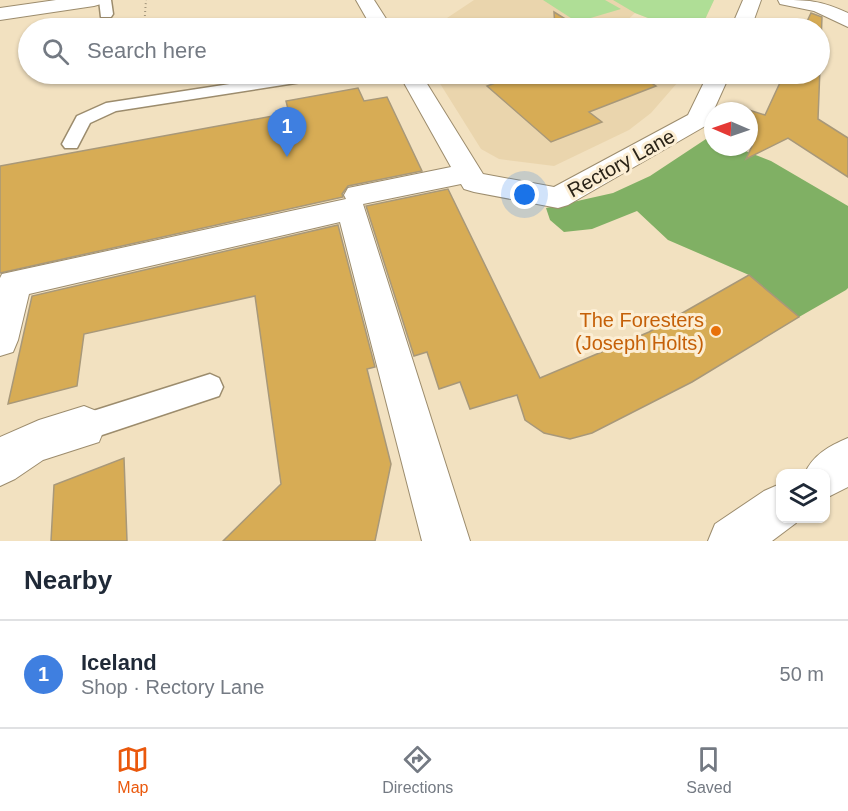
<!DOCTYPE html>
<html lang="en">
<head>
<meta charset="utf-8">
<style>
	body { margin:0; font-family:Arial,sans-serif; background:#f2f2f3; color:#1f2937 }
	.controls { position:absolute; right:18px; bottom:18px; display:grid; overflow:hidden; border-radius:12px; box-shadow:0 2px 4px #0004 }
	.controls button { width:54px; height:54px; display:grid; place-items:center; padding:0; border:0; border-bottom:2px solid #e0e1e3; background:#fff; color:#1f2937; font:30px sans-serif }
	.compass { position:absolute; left:704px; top:102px; width:54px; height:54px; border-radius:50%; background:#fff; box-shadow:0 2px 4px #0004; rotate:272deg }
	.you { position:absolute; left:525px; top:195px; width:21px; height:21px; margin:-15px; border:4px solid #fff; border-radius:50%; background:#1a73e8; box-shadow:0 0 0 9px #1a73e833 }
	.badge { display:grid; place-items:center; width:39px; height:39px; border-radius:50%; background:#ea580c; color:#fff; font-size:20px; font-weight:700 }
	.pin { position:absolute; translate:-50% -50px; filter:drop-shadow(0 2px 3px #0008) }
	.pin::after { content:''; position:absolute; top:32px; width:21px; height:18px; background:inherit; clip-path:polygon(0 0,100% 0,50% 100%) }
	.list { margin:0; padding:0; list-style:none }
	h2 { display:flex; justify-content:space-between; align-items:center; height:78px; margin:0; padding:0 24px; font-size:26px }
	h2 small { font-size:20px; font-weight:400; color:#747a83 }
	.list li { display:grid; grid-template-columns:39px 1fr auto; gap:18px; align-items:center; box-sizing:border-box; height:108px; padding:0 24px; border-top:2px solid #e0e1e3 }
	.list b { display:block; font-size:22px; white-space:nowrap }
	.list p { margin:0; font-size:20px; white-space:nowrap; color:#747a83 }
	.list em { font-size:20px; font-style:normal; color:#747a83 }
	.icon { flex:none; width:33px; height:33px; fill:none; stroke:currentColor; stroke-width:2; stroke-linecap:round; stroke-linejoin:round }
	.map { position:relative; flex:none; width:848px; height:541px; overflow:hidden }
	.search { position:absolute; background:#fff; box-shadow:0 2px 4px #0004; left:18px; right:18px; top:18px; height:66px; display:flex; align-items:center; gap:15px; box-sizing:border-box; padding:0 21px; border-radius:33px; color:#747a83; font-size:22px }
	.sheet { height:186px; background:#fff }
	nav { display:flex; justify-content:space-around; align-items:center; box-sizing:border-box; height:84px; border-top:2px solid #e0e1e3; background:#fff; font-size:16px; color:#747a83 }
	nav a { display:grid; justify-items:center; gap:3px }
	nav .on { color:#ea580c }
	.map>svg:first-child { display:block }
</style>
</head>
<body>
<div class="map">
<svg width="848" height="541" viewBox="0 0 848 541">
	<rect width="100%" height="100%" fill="#f2e1c0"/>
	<!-- built -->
	<path fill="#ead5ad" d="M474,0H714L701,28H674L635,13L619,28H432Z
		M434,74H685L651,113L629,130L554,166L499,159L481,149Z"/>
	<!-- green -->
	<path fill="#afde96" d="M543,0H605L621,9L577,22Z
		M613,0H714L701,28H674L635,13Z"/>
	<!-- forest -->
	<path fill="#80b064" d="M709,137L713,138V147H735L771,161L848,206V288L846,290L799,317L749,275L668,240L637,211L592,229L564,232L550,220L546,208L613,193L650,176Z"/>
	<!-- building -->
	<path fill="#d7ac55" stroke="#a89879" stroke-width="1.5" d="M554,12L580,28H555Z
		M811,13L822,17L818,119L848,138V177L788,138L746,159L753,144L749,142V110L765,115L784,74H819V28H804Z
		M492,74H650L656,77L647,80L656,86L589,112L602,122L551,142L487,86L501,81Z
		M358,88L364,101L387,97L422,171L348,186L342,194L343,197L0,273V166L289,113L286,101Z
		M448,189L540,378L649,332L749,275L799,317L692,382L592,433L570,439L544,433L525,420L517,395L470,409L460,382L439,389L427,352L414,356L366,206Z
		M338,225L375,367L367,369L391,464L375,541H223L281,484L255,296L84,334L77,386L8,404L32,296Z
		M124,458L127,541H51L54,485Z"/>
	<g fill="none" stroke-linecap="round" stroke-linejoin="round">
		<defs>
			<path id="lane" d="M99,0H111L113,14L111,17H101Z
				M406,20L411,21L413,24L411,27L375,28L377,25Z
				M295,74H329L321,79L116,111L90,123L77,148H65L62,144L77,116L106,103Z
				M210,374L219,378L223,387L219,396L84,441L74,437L70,427L74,417Z"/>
			<path id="street" d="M56,0H103L101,4L94,6L0,20V8Z
				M356,0H374L392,28H372Z
				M743,0H761L751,28H731Z
				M778,0C808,0 820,0 848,13V27L814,11L780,4Z
				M399,74H421L483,174L554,187L688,115L708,74H730L707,125L568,205L558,208L474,192L464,189L461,184L363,204L470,541H422L340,222L29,294L18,340L13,352L0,356V278L2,274L346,199L344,195L348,188L451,167Z
				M84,406L99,412L105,427L99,442L43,460L15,479L0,486V437L39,420Z"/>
			<path id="highway" d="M848,438V487L826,498V473H805C813,455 829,446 848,438Z
				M780,484V518H798L796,523L772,541H708L715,524L764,491Z"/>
		</defs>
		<!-- lane casing -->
		<use href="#lane" stroke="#9c8c6d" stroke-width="3"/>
		<!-- street casing -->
		<use href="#street" stroke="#9c8c6d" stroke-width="2"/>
		<!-- highway casing -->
		<use href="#highway" stroke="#9c8c6d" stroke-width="2"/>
		<!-- path -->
		<path stroke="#a2957c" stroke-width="2" stroke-dasharray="1 3" stroke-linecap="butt" d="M144,28L146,0"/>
		<!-- lane -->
		<use href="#lane" fill="#fff" fill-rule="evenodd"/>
		<!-- street -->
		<use href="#street" fill="#fff" fill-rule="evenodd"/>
		<!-- highway -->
		<use href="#highway" fill="#fff" fill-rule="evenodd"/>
	</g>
	<!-- markers -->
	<circle fill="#e8710a" stroke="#fceed4" stroke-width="2" cx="716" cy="331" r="6"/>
	<g text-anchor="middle" stroke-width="6" stroke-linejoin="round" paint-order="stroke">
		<!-- street labels -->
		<g font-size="20" fill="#2b2418" stroke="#fceed4">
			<text transform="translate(621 163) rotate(-29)" y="7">Rectory Lane</text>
		</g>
		<!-- food labels -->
		<g font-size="20" fill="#c56008" stroke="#fceed4" text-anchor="end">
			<text x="704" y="327">The Foresters<tspan x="704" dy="23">(Joseph Holts)</tspan></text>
		</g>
	</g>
</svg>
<div class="controls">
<button><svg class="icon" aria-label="layers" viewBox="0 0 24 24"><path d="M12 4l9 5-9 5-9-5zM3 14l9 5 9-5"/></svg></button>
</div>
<svg class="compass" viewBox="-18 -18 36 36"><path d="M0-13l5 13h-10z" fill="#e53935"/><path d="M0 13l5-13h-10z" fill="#747a83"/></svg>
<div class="you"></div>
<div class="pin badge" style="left:287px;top:157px;background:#3f7fe0">1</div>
<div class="search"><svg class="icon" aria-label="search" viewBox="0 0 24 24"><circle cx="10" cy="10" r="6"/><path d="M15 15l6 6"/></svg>Search here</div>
</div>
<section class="sheet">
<h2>Nearby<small></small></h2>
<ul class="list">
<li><span class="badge" style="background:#3f7fe0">1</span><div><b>Iceland</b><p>Shop · Rectory Lane</p></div><em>50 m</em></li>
</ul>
</section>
<nav>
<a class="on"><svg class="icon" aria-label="map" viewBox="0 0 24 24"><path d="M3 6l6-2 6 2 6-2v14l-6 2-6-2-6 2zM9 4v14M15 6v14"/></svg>Map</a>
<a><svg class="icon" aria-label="directions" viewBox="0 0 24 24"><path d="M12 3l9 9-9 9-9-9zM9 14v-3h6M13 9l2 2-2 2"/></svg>Directions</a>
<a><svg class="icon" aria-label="saved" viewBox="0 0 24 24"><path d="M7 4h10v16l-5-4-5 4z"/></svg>Saved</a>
</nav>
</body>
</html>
